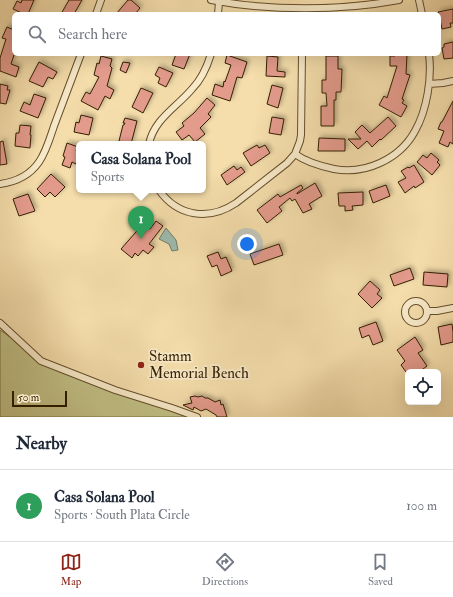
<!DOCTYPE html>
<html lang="en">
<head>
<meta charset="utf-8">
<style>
	body { margin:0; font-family:"IM FELL Double Pica",serif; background:#f6f6f7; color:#1f2937 }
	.controls { position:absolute; right:12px; bottom:12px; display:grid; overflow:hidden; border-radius:6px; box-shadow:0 4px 16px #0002 }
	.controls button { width:36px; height:36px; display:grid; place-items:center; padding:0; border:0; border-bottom:1px solid #e0e1e3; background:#fff; color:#1f2937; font:20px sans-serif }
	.scale { position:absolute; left:12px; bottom:10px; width:55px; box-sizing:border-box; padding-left:4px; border:2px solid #351f01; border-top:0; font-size:11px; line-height:14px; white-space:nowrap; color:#351f01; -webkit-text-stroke:3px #f8eac9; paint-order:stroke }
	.you { position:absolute; left:247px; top:244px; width:14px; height:14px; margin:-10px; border:3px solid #fff; border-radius:50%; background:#1a73e8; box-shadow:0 0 0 6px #1a73e833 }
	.badge { display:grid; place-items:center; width:26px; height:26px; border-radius:50%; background:#8f2418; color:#fff; font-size:13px; font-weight:700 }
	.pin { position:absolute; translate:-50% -33px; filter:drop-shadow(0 1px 2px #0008) }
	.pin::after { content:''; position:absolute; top:21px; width:14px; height:12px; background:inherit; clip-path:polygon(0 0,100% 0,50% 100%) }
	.popup { position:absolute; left:76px; top:141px; width:130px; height:52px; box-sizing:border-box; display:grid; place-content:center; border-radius:6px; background:#fff; filter:drop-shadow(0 1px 3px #0005); font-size:13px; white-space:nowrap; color:#747a83 }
	.popup b { font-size:15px; color:#1f2937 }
	.popup::after { content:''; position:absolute; left:50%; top:100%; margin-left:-8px; border:8px solid transparent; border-top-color:#fff }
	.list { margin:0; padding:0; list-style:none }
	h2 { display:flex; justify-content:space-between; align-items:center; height:52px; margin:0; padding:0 16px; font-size:17px }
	h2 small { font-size:13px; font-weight:400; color:#747a83 }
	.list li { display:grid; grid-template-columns:26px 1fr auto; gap:12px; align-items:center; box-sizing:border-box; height:72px; padding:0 16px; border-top:1px solid #e0e1e3 }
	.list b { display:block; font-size:15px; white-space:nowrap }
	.list p { margin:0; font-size:13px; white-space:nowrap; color:#747a83 }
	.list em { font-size:13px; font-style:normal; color:#747a83 }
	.icon { flex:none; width:22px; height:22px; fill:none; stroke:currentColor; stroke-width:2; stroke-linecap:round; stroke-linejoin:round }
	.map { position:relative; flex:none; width:453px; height:417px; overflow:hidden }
	.search { position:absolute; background:#fff; box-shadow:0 4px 16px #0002; left:12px; right:12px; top:12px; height:44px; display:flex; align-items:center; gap:10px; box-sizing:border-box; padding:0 14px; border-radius:6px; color:#747a83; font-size:15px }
	.sheet { height:124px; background:#fff }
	nav { display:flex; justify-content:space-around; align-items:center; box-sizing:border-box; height:56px; border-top:1px solid #e0e1e3; background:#fff; font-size:11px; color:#747a83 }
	nav a { display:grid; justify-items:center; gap:2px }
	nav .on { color:#8f2418 }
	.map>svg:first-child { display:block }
</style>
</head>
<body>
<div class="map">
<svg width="453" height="417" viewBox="0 0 453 417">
	<defs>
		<filter id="shadow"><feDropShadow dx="2.5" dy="-2.5" stdDeviation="2" flood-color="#0004"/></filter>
	</defs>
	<rect width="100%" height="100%" fill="#f5deac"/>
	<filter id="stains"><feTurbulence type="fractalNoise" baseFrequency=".005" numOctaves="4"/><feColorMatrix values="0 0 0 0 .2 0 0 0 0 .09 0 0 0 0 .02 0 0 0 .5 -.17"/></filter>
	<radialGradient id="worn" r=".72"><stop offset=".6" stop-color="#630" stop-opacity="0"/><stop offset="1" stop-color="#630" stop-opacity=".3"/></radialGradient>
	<!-- green -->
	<path fill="#c1c086" stroke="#7b7044" d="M0,330L51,365L187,417H0Z"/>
	<!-- water -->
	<path fill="#9dbbae" stroke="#737d69" d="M166,228L176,240L178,250L172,251L169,244L159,239Z"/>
	<!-- building -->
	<path fill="#e39b8c" stroke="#351f01" filter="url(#shadow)" d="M22,0H34L28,14H24L13,9L17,1L21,3Z
		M69,0H82L74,14H61Z
		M128,0H131L140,8L135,14H116Z
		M453,9V23H450L451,27L442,29L439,14L438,12Z
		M7,27L14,30V55L11,64L19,67L16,77L0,71V58L6,39L2,38Z
		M453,42V58L444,59L442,48L444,47V44Z
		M176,54H190L184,69L172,65Z
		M395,54H407L406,74L410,75L402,99L404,100L402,103L407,106L401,117L379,105L384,96L387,98L397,66H390V56H395Z
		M227,55L247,62L242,78L237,77L230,101L212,95L215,84L223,87L224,81L225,82L231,65L225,63Z
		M101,56L112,59L110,66L112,68L107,86L114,90L110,99L105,96L98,110L81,101L86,92L90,94L99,77L94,75L97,63L99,64Z
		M267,56L278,57L277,71L285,72V77L266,76Z
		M326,56H338V69H342L341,92H336V100H334V126H321V106H327L326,93H322V80H326Z
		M39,62L57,72L53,79L48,77L43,87L29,81Z
		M123,62L130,63L126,73L120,70Z
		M159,67L173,73L166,87L158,83L160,78L155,75Z
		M0,84L8,86L7,90H10L6,104L0,103Z
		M272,85L283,88L278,108L267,104Z
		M141,88L153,93L143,113L132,107Z
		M34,94L46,98L38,118L20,111L24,102L30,105Z
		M207,98L215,105L208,114L211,117L200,128L205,134L195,142L189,135L182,140L176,132L184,126L182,123L194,113Z
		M453,101V144L450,142L448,147L439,143L444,131L438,129L441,122H442Z
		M81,115L93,118L89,135L74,132L76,122L79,123Z
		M272,117L284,119L281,135L269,133Z
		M388,117L396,126L381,140L380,139L372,147L367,141L358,149L348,139H361L355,132L362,125L370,133Z
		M125,118L137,121L131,144L119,141L123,125H124L125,123H123Z
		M20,125L31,126L30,135H31L30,148L15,146L16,133H19Z
		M319,138L345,139V151H318Z
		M3,141L7,164L0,165V142Z
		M67,143L78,147L76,151L79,152L76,164L72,162L70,168L62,165L65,157L63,156Z
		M257,145L259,148L265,145L270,153L251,166L243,153Z
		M431,153L439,160L437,162L440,165L432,175L417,162L423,155L427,158Z
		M414,165L424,182L415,188L414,186L405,193L398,182L406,178L401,171L408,167L409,168Z
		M234,166L237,170L241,167L245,172L227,185L221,175Z
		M51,174L65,187L55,197L50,192L45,197L37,189Z
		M315,183L322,196L309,204L312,209L303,213L295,199L292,201L290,198L279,207L282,211L267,223L257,210L278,194L280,197L301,185L303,188L297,193V194Z
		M386,185L390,196L373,203L369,191Z
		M363,192V205L352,206L353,210L345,211V206H339L338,193Z
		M28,194L35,211L19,216L13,199Z
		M156,221L163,226L149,244L154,247L148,254L143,250L138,256L135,253L132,258L121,249L143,224L150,229Z
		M279,244L283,255L254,265L250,254Z
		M218,252L221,259L226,257L232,271L221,276L217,265L212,267L207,256Z
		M410,268L414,279L394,286L390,275Z
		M424,272L448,274L447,287L423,285Z
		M370,281L380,290L377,294L382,298L372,308L358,294Z
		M376,322L383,341L373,345L369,335L362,338L359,328Z
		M452,324L453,332V342L441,345L438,327Z
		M415,337L423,350L418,353L427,366L419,372H406L401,365L405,361L397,350Z
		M195,396L198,397L202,396L205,398H208L215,402L220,400L221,405L223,404L227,417H217L216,415L206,409L201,411L194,407L193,410L183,405L192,403L190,397Z"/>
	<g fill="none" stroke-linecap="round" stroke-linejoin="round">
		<defs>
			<path id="street" d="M211,0C270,11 340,11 399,0
				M419,0L422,14
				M96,14L101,0
				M218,14L219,2
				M429,84L443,83L453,81
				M149,144C154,119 177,107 192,89C202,79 207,67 211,54
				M295,154C306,162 320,166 334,169C365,175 400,159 415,131C427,110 432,78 429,54
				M0,184C15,182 30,175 39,162C46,152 50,138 54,126C63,102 72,78 81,54
				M159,190C178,217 209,221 236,203L287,163L295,154L300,141L301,135L302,54
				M405 312a11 11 0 1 1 22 0a11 11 0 1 1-22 0Z
				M427,311H437L453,308
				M0,323L41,361L115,390L172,408L197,417"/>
		</defs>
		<!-- street casing -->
		<use href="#street" stroke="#654f2c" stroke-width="8"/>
		<!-- street -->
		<use href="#street" stroke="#f8eac9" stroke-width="6"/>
	</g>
	<!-- markers -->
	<circle fill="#8f2418" stroke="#f8eac9" stroke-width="1.5" cx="141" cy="365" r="4"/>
	<g text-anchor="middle" stroke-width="3.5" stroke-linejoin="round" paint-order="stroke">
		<!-- poi labels -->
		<g font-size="15" fill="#351f01" stroke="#f8eac9" text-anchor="start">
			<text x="149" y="361">Stamm<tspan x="149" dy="17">Memorial Bench</tspan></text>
		</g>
	</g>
	<rect width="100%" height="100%" filter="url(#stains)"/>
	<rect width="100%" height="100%" fill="url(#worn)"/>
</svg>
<div class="controls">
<button><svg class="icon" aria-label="locate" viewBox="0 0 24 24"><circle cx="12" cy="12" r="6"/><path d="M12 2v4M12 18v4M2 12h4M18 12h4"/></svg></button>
</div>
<div class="scale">50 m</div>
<div class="you"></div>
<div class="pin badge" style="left:141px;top:239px;background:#2e9e5b">1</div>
<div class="popup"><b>Casa Solana Pool</b>Sports</div>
<div class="search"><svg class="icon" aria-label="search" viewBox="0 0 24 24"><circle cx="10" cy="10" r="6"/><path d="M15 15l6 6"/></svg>Search here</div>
</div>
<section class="sheet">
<h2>Nearby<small></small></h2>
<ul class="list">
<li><span class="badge" style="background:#2e9e5b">1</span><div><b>Casa Solana Pool</b><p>Sports · South Plata Circle</p></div><em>100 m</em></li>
</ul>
</section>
<nav>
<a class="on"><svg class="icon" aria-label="map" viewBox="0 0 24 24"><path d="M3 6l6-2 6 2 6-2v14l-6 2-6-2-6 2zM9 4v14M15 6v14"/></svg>Map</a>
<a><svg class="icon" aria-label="directions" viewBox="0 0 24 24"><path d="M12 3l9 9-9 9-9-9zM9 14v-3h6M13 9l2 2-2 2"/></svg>Directions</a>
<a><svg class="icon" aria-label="saved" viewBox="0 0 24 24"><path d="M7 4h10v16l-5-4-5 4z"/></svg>Saved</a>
</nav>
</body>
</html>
